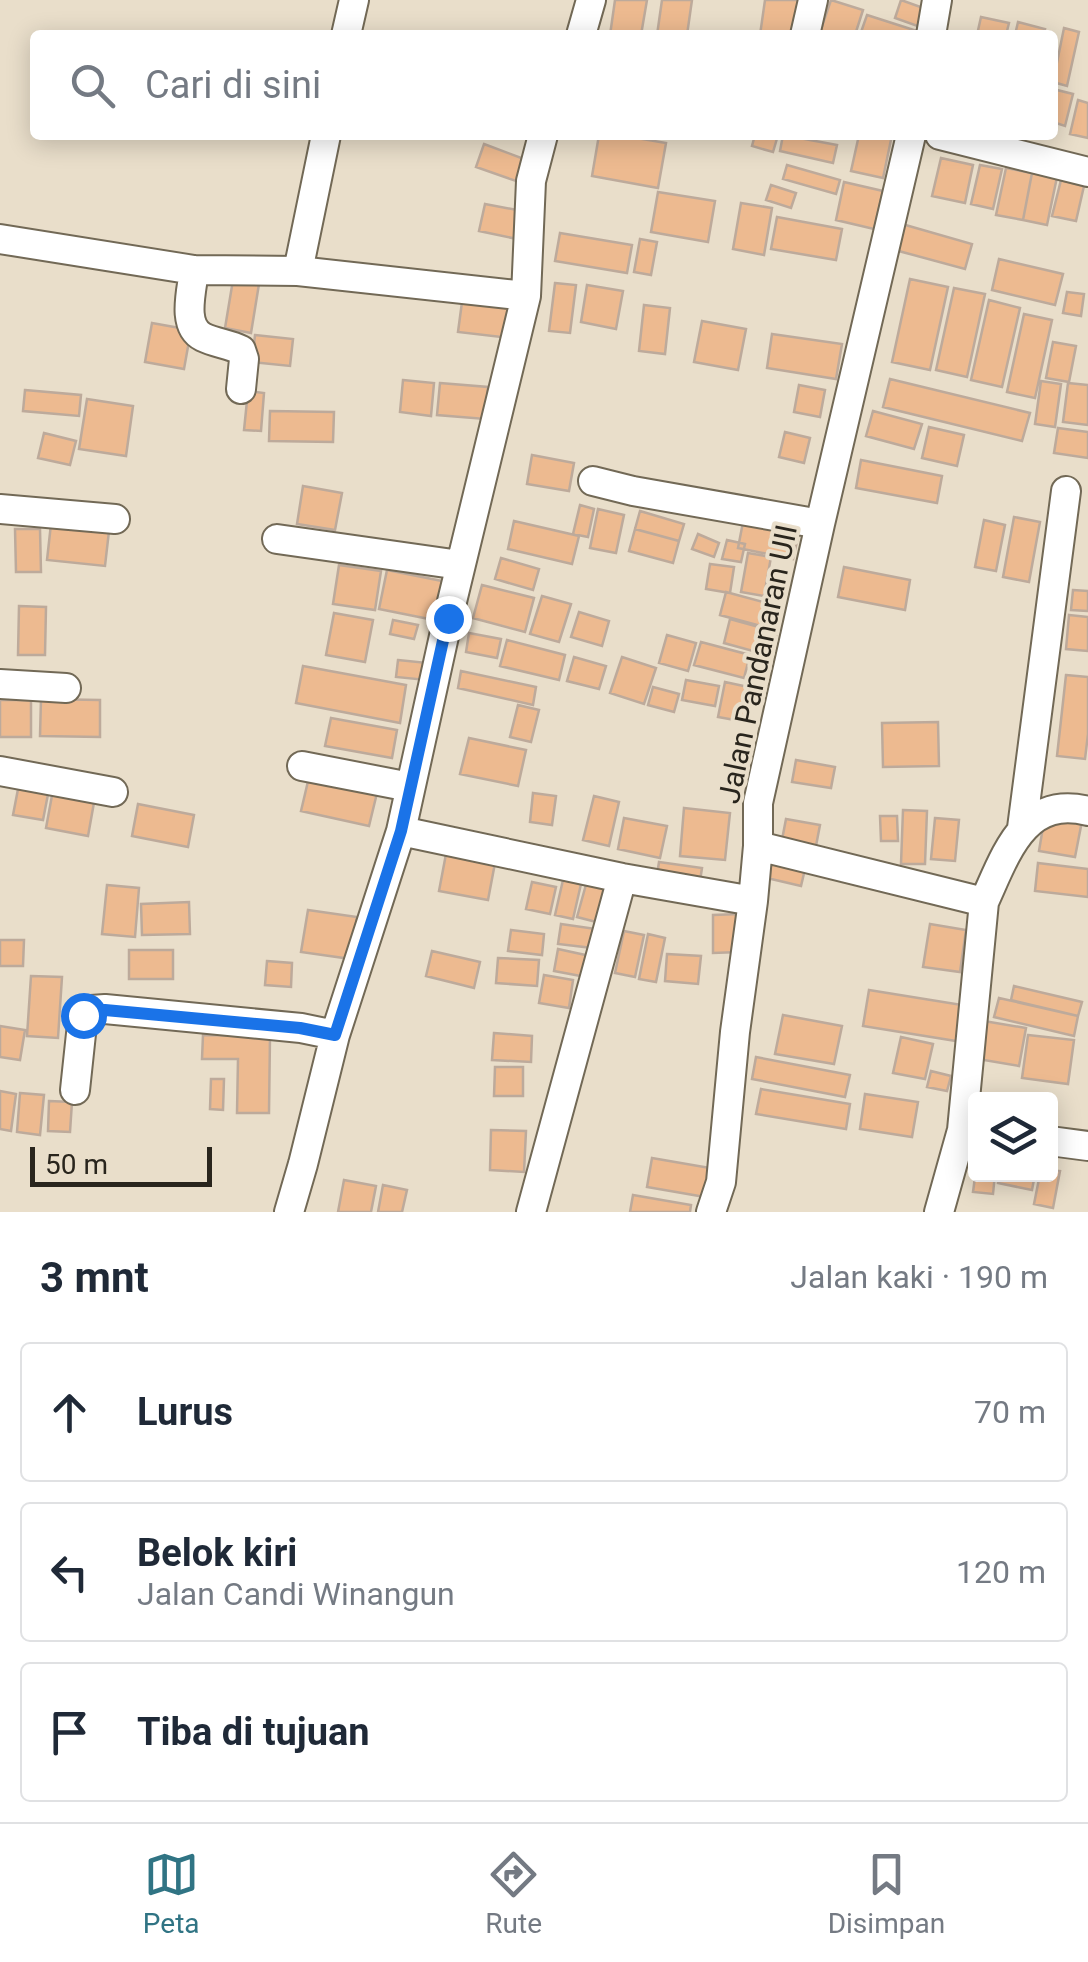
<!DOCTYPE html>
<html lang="id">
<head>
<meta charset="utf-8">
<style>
	body { margin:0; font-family:Roboto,sans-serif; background:#f6f6f7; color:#1f2937 }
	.controls { position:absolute; right:30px; bottom:30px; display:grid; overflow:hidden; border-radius:10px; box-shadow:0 5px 25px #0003 }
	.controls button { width:90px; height:90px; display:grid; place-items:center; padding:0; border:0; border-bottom:2px solid #e0e1e3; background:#fff; color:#1f2937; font:50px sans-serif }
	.scale { position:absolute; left:30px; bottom:25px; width:182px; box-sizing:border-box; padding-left:10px; border:5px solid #29251d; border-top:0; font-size:28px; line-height:35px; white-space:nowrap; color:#29251d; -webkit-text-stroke:8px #e9deca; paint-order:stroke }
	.stop { position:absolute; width:30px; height:30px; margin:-22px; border:8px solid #1a73e8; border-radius:50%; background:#fff }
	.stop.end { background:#1a73e8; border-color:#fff; box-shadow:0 2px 10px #0008 }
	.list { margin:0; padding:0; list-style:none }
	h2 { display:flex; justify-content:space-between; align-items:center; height:130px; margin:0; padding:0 40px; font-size:42px }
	h2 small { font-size:32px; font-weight:400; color:#747a83 }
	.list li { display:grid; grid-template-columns:65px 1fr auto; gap:30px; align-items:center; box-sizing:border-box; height:140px; margin:0 20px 20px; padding:0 20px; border:2px solid #e0e1e3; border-radius:10px }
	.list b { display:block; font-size:38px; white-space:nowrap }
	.list p { margin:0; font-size:32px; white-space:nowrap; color:#747a83 }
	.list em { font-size:32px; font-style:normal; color:#747a83 }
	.icon { flex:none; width:55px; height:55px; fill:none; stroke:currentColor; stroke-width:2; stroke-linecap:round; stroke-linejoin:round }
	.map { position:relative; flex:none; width:1088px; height:1212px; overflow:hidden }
	.search { position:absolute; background:#fff; box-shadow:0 5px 25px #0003; left:30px; right:30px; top:30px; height:110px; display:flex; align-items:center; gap:25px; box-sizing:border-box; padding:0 35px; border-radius:10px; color:#747a83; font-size:38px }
	.sheet { height:610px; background:#fff }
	nav { display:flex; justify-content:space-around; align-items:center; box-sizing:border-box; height:140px; border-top:2px solid #e0e1e3; background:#fff; font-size:28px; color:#747a83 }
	nav a { display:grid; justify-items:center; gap:5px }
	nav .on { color:#307484 }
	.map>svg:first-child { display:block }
</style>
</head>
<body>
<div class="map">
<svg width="1088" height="1212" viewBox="0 0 1088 1212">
	<rect width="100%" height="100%" fill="#e9deca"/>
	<!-- building -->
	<path fill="#edba90" stroke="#bdaa9b" stroke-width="2.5" d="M615,0H647L641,35H610Z
		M662,0H692L687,35H657Z
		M765,0H798L794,35H760Z
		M831,0L863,10L855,35H819Z
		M901,0L929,10L923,28L895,18Z
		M867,15L917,31L915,35H860Z
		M981,17L1009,23L1006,35H977Z
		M1018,22L1045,29L1043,35H1015Z
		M1064,28L1079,32L1067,86L1053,82Z
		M1053,89L1073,94L1065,126L1053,122Z
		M1078,100L1088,103V138L1070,134Z
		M599,135H619L666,143L658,188L592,176Z
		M755,135H778L773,152L752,146Z
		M783,135L837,145L833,163L780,151Z
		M859,135H892L883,178L851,171Z
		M484,144L524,159L516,181L476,167Z
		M941,158L973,165L965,203L932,196Z
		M787,165L840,180L836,194L783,179Z
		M980,165L1002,169L993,209L971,204Z
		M1006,168L1032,173L1023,220L996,215Z
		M1032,173L1057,177L1047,225L1023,220Z
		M1061,180L1084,186L1076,221L1052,216Z
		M844,182L883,191L874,229L836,220Z
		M771,185L796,193L791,208L766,200Z
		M658,192L715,201L708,242L651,232Z
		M741,203L772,208L764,255L733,249Z
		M485,204L522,211L517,239L479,231Z
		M777,217L842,229L836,260L771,249Z
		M902,224L972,244L965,269L895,250Z
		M560,233L632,245L627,273L555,261Z
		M640,239L657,242L651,275L634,272Z
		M999,259L1063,274L1055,305L992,290Z
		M910,279L948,287L930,370L892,362Z
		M233,280L259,284L251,333L225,328Z
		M555,283L576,285L570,333L549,331Z
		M587,285L623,291L616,329L581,322Z
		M954,288L985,294L967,377L936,370Z
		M1067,292L1084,294L1081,316L1063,313Z
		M989,300L1020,308L1002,387L971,380Z
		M462,302L513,308L510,338L458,332Z
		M644,305L670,308L665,354L639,351Z
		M1024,314L1052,320L1035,398L1007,392Z
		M702,321L746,329L738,370L694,362Z
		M152,323L191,330L184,369L145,362Z
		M772,334L842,344L836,379L767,368Z
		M255,335L293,339L290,366L252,362Z
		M1053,342L1076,346L1069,382L1046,378Z
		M890,379L1030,413L1022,441L883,407Z
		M403,380L434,383L431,416L400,412Z
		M1041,381L1061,384L1055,427L1035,424Z
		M440,383L488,387L485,419L437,415Z
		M1068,383L1088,385V425L1063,422Z
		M799,385L825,390L820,417L794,412Z
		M25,390L81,395L79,416L23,411Z
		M248,391L264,393L261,431L244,430Z
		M87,399L133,406L126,456L79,449Z
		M270,411L334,412L333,442L269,441Z
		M873,411L922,424L914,449L866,436Z
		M929,427L964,435L957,466L922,458Z
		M1058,428L1088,432V458L1054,453Z
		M785,432L810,438L804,463L779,457Z
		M44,433L76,441L70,465L38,458Z
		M532,455L574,463L569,491L527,484Z
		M861,460L942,476L937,503L856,488Z
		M303,486L342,493L335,530L297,524Z
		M580,505L594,509L588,537L573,534Z
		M598,509L624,515L616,553L590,548Z
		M640,511L684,524L679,541L635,529Z
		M744,517L800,528L793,559L738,548Z
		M1014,517L1040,522L1029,582L1003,577Z
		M984,520L1005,525L996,571L975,567Z
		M514,521L579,536L572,564L508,549Z
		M51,524L109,531L105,566L47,560Z
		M15,529H40L41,572H16Z
		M635,529L679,541L673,563L629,551Z
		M698,534L719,543L714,557L692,549Z
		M727,540L745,544L741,562L722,559Z
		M748,553L771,557L764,596L741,592Z
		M501,558L539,569L533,590L495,579Z
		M710,564L734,567L730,593L706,589Z
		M339,565L381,571L375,610L333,604Z
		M844,567L910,580L905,610L838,597Z
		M387,570L447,582L439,621L379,609Z
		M482,585L534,598L525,632L473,618Z
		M1073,590L1088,591V611L1071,610Z
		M726,592L774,605L768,628L720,615Z
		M542,596L571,604L559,642L530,634Z
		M19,606L46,607L45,655H18Z
		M579,612L609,621L602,646L571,637Z
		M334,613L373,620L365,662L326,655Z
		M1069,615L1088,617V651L1066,649Z
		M730,619L777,632L771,656L724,643Z
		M393,620L418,625L414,639L390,634Z
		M469,633L501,639L497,658L466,652Z
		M667,635L696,643L688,671L659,663Z
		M507,640L565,655L559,680L500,666Z
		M701,642L750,655L744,678L694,665Z
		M574,657L606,666L599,689L567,681Z
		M622,657L656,668L644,704L610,693Z
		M398,660L428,663L426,680L396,677Z
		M303,666L406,685L400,723L296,703Z
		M461,671L536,687L533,705L458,688Z
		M1066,675L1088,677V734L1085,759L1057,756Z
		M686,680L719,686L715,706L682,700Z
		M725,682L753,688L746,722L718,717Z
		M653,687L679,694L674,712L648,705Z
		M41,699L100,700V737L40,736Z
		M0,700H31V737H0Z
		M518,705L539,710L531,742L510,737Z
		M331,718L397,730L392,758L325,746Z
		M938,722L939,766L883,767L882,723Z
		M469,738L526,750L518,786L460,774Z
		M796,760L835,767L831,788L792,782Z
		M309,777L377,793L369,826L301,811Z
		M19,784L49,789L43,820L13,815Z
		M53,790L95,797L88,836L46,828Z
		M533,793L556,796L552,825L530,822Z
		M594,796L619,802L609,846L583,840Z
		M138,804L194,815L188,847L132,836Z
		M684,808L730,813L725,860L680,856Z
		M903,810L927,811L925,864H901Z
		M1045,815L1082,821L1075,857L1039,851Z
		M880,816H897L898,841H881Z
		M624,818L667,826L660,858L618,849Z
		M935,818L959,820L955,861L931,859Z
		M786,819L820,825L815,851L781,845Z
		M446,854L495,863L488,900L439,891Z
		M772,857L806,865L801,886L767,878Z
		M659,862L702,868L700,881L657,875Z
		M1038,863L1088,869V897L1035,891Z
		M563,880L581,884L573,919L555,915Z
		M587,881L615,888L604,924L577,917Z
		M532,882L556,887L550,914L526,909Z
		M107,885L139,888L135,937L102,934Z
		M189,902L190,934L142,935L141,904Z
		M308,910L357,917L351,959L301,952Z
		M739,914V952L713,953V915Z
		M561,924L596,929L593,948L558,944Z
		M930,924L966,930L960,972L923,967Z
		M511,930L544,934L542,955L508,951Z
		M624,931L644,935L635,977L615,973Z
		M648,934L665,938L656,982L639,979Z
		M0,940H24L23,966H0Z
		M558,949L590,956L586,977L554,971Z
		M129,950H173V979H129Z
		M432,951L480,962L474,988L426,976Z
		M667,954L701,956L698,984L665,981Z
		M498,958L539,960L537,986L496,983Z
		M267,961L292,963L291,987L265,985Z
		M544,975L573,980L569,1008L539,1003Z
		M31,976L62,977L58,1038L27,1036Z
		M1014,986L1082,1002L1078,1016L1011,1000Z
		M869,990L962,1005L956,1041L863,1026Z
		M999,998L1078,1016L1074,1036L994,1017Z
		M783,1015L842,1026L834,1064L775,1054Z
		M978,1020L1026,1028L1019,1066L972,1058Z
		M0,1026L25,1030L20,1060L0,1057Z
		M494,1033L532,1036L531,1062L492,1060Z
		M203,1035L270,1036L269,1113H237L238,1059H202Z
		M1028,1035L1074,1040L1068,1084L1022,1078Z
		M901,1037L933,1044L925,1079L893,1073Z
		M756,1057L850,1075L845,1097L752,1079Z
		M495,1067H523V1096H494Z
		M931,1071L951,1076L947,1091L927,1087Z
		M211,1079H224L223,1110L210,1109Z
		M761,1089L850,1104L846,1129L756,1114Z
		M0,1091L16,1094L11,1131L0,1129Z
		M20,1093L44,1095L40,1135L17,1132Z
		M865,1094L918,1102L912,1137L860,1129Z
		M49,1101L72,1102L70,1132L48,1131Z
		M491,1130L526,1131L524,1172L490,1170Z
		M652,1158L710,1168L705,1197L647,1187Z
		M976,1170V1174H995L993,1194L973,1192Z
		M1050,1170L1060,1171L1053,1208L1034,1204L1040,1174H1050Z
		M999,1174H1035L1032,1190L998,1183Z
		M344,1180L376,1186L371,1212H338Z
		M383,1185L407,1190L402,1212H378Z
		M633,1195L691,1205L690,1212H630Z"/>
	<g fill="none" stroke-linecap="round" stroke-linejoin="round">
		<defs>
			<path id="minor" d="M346,35L354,0
				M581,35L591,0
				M805,35L813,0
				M931,35L937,0
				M940,135L1088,172
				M0,239L194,270L298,271L526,296
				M194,270C192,290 181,326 203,337C215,343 229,344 241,350L244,359L241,389
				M298,271L326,135
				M593,481L633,491L820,524
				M0,509L115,519
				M277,539L460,565
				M0,684L66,688
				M302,766L410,787
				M0,771L113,792
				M1022,828L1066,491
				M401,831L622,878L753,901
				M758,846L984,902C1006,854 1024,795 1088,811
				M75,1090L83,1015L91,1010L105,1009L301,1028L335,1035
				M976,1132L962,1130L984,902
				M1050,1141L1088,1146
				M289,1212L303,1164L335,1035L401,831L448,618L526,296L531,181L543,135
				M531,1212L622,878
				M711,1212L721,1182L735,1032L753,901L758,846V803L820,524L911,135
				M939,1212L962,1130"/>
		</defs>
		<!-- minor casing -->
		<use href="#minor" stroke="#726956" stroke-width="32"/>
		<!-- minor -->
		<use href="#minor" stroke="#fff" stroke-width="28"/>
	</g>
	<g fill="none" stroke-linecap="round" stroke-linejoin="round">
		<!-- route -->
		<path stroke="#1a73e8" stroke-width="12" d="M83,1015L91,1010H105L300,1028L335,1035L401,831L448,618"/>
	</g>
	<g text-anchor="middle" stroke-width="8" stroke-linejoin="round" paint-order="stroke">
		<!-- street labels -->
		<g font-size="30" fill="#29251d" stroke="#e9deca">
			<text transform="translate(758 664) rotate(-78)" y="10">Jalan Pandanaran UII</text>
		</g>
	</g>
</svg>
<div class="controls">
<button><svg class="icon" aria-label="layers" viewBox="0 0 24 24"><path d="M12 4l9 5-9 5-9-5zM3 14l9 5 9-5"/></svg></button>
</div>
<div class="scale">50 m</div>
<div class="stop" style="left:83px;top:1015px"></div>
<div class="stop end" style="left:448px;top:618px"></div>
<div class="search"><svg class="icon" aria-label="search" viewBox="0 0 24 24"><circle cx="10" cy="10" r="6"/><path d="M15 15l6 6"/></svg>Cari di sini</div>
</div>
<section class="sheet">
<h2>3 mnt<small>Jalan kaki · 190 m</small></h2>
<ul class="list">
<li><svg class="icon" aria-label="ahead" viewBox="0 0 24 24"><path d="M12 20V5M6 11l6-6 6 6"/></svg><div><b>Lurus</b></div><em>70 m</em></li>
<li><svg class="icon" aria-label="left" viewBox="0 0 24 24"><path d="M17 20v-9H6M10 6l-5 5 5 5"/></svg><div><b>Belok kiri</b><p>Jalan Candi Winangun</p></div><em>120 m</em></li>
<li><svg class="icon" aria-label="arrive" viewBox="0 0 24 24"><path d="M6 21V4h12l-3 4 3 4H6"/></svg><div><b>Tiba di tujuan</b></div></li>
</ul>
</section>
<nav>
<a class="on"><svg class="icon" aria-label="map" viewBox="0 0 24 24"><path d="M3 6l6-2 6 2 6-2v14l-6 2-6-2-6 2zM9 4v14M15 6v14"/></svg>Peta</a>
<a><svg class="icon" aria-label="directions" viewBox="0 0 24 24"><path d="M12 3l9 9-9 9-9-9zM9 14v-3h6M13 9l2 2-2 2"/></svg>Rute</a>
<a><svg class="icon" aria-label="saved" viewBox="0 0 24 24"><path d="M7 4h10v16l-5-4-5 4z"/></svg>Disimpan</a>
</nav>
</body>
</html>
